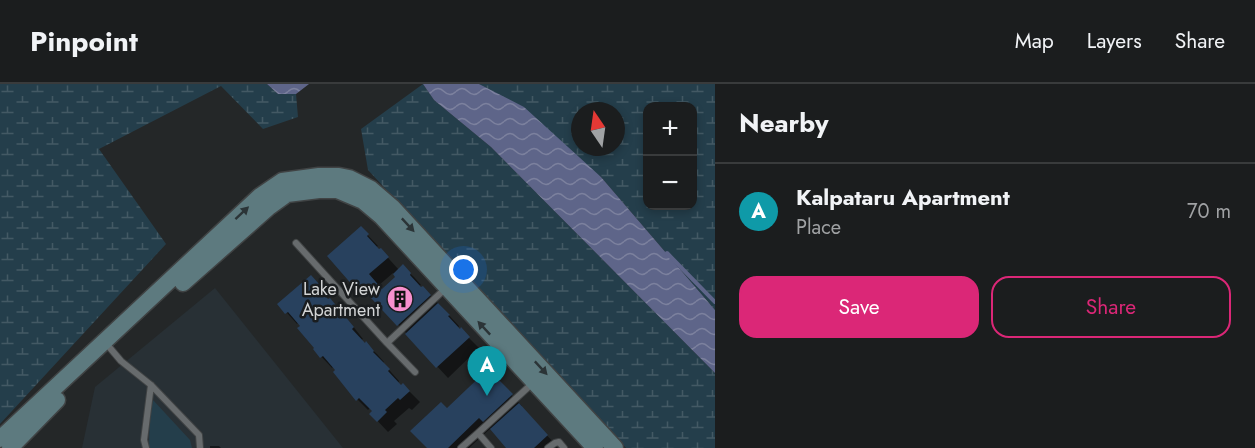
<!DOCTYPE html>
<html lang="en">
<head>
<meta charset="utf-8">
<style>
	body { margin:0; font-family:Jost,sans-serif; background:#282a2b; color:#f1f3f6 }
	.controls { position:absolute; right:18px; top:18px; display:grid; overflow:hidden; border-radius:12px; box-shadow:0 3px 9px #0003 }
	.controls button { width:54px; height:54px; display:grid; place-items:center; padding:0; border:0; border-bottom:2px solid #393b3c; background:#1b1d1e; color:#f1f3f6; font:30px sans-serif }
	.compass { position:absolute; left:571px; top:18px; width:54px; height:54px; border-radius:50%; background:#1b1d1e; box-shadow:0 3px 9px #0003; rotate:347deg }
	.you { position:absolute; left:464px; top:186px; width:21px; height:21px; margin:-15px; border:4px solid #fff; border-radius:50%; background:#1a73e8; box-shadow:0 0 0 9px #1a73e833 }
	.badge { display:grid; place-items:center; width:39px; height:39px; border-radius:50%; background:#db2777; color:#fff; font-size:20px; font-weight:700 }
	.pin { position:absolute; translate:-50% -50px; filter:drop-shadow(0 2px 3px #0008) }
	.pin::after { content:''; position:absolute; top:32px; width:21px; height:18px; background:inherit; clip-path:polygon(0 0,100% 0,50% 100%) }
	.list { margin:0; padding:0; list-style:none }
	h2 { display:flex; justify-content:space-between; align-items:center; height:78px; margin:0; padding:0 24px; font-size:26px }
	h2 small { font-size:20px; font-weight:400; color:#a0a2a4 }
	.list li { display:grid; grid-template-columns:39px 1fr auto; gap:18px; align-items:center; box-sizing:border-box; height:96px; padding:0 24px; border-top:2px solid #393b3c }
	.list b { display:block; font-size:22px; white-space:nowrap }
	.list p { margin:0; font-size:20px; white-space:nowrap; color:#a0a2a4 }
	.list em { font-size:20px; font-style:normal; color:#a0a2a4 }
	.actions { display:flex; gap:12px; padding:18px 24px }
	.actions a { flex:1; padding:14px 0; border:2px solid #db2777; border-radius:18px; text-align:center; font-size:21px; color:#db2777 }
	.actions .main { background:#db2777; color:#fff }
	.map { position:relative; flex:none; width:715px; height:364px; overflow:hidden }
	header { display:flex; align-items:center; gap:36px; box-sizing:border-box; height:84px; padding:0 30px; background:#1b1d1e; border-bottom:2px solid #393b3c }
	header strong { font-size:28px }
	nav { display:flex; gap:33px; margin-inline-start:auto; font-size:21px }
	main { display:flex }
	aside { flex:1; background:#1b1d1e }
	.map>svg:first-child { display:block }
</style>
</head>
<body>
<header>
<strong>Pinpoint</strong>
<nav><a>Map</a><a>Layers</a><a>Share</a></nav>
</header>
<main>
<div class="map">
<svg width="715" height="364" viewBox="0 0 715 364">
	<defs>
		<pattern id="wetland-marsh" width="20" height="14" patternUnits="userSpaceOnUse" patternTransform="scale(1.5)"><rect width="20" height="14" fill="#243e4b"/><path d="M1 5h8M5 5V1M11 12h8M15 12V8" fill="none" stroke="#435964"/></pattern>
		<pattern id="water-waves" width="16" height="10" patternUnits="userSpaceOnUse" patternTransform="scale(1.5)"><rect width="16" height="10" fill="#5e6589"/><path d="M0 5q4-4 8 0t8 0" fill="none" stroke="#7c819e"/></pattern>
	</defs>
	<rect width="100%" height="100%" fill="#242728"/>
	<!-- built -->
	<path fill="#283035" d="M215,204L343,364H82L95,303Z"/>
	<!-- grass -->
	<path fill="#243e4b" d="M153,316L190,356L192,364H149L150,319Z"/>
	<!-- wetland -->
	<path fill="url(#wetland-marsh)" fill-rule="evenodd" d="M0,0H267L278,10H296L298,33L263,45L221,2L99,65L166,160L0,340Z
		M423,0L434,16L491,63L715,289V364H626L368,86L361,45Z
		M479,0H715V226L601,93ZM648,22H692V122H648ZM580,27H616V63H580Z"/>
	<!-- water -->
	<path fill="url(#water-waves)" d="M267,0H309L296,10H278Z
		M423,0H479L524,23L601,93L715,226V289L491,63L434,16Z"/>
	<!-- shadow -->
	<path fill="#0007" fill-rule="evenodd" d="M361,144L378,162L376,163L380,167L381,166L399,186L403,183L414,193L421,201L419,202L423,204L434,215L459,242L458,244L461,246L479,264L448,294L370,210L366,213L329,172ZM393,189L397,193L383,207L378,202Z
		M311,193L328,212L326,213L329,217L341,227L363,255L361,256L377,270L384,278L383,279L399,297L398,299L401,302L403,301L420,318L412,326L409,324L394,337L397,340L388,348L371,330L374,327L370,324L368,326L349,307L334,282L332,284L315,266L316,264L299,238L297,240L279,220Z
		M488,287L522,322L520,323L558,363L556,364H508L491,344L469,364H429L413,347L447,326Z
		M210,362H219L221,364H210Z"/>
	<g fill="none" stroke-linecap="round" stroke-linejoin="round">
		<!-- stream -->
		<path stroke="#5e6589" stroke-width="4" d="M667,169L715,218"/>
	</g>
	<!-- building -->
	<path fill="#28415e" d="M361,142L369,150L367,152L379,165L381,164L389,173L369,190L382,205L395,193L393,190L403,180L411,189L410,191L421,203L423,202L431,211L397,242L358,200L354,203L327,172Z
		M311,191L319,200L317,202L328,215L330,214L354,243L352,245L365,259L366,257L374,267L373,268L390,285L388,287L401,301L403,299L410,307L400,316L398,314L385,326L387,328L377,338L369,330L372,327L359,314L356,317L333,288L335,286L323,272L320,274L313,265L314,264L297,244L300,242L288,228L285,230L277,220Z
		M438,219L450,231L448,232L460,245L461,243L470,253L436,284L405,250Z
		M488,285L513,310L483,338L479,334L448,364H427L410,347L441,318L447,324Z
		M519,319L548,351L534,364H506L490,345Z"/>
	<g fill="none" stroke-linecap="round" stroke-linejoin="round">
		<defs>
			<path id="lane" d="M296,159L387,259L446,204
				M387,259L415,288
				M110,264L121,277L151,301L199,351L200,364
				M146,364L144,356L151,301
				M461,364L478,349
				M491,364L478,349L534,298
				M548,364L555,359L559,358L564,364"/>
			<path id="secondary" d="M183,199L269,123L287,110L319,106H337L363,117L382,133L595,364
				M0,355L260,112L282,97L319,92H339L349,94L371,105L392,123L615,364
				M10,364L57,316"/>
		</defs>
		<!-- lane casing -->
		<use href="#lane" stroke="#404344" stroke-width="8"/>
		<!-- secondary casing -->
		<use href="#secondary" stroke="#404344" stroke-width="19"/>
		<!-- lane -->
		<use href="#lane" stroke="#676b6d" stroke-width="6"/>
		<!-- secondary -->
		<use href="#secondary" stroke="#5d7a7f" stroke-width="16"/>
	</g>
	<!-- one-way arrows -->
	<defs><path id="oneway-solid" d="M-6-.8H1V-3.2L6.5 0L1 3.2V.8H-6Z" transform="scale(1.5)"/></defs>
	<g fill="#2b3437">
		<use href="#oneway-solid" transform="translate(242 129) rotate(-43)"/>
		<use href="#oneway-solid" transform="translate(408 141) rotate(47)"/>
		<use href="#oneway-solid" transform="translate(484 244) rotate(-133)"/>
		<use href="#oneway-solid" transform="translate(541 284) rotate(47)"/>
	</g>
	<!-- icons -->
	<defs>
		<symbol id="building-disc" viewBox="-11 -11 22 22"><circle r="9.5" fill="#f790ce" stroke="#1a1d1f"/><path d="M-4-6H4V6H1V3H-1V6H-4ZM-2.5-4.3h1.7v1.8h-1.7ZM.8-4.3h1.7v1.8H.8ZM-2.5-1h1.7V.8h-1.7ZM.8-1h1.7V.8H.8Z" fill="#111"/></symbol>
	</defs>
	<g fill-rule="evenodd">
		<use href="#building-disc" x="385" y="200" width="30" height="30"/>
	</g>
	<g text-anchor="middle" stroke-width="5" stroke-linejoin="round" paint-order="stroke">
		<!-- poi labels -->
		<g font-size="18" fill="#d3d5d6" stroke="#1a1d1f" text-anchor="end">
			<text x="380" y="211">Lake View<tspan x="380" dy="21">Apartment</tspan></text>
		</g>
	</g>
</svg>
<div class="controls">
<button>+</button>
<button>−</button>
</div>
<svg class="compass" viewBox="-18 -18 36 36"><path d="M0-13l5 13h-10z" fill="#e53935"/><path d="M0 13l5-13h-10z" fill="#a0a2a4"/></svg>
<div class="you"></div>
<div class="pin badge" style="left:487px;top:312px;background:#0f9aa8">A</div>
</div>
<aside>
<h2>Nearby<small></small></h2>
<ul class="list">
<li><span class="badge" style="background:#0f9aa8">A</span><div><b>Kalpataru Apartment</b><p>Place</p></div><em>70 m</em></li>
</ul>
<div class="actions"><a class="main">Save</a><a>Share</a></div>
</aside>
</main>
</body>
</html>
